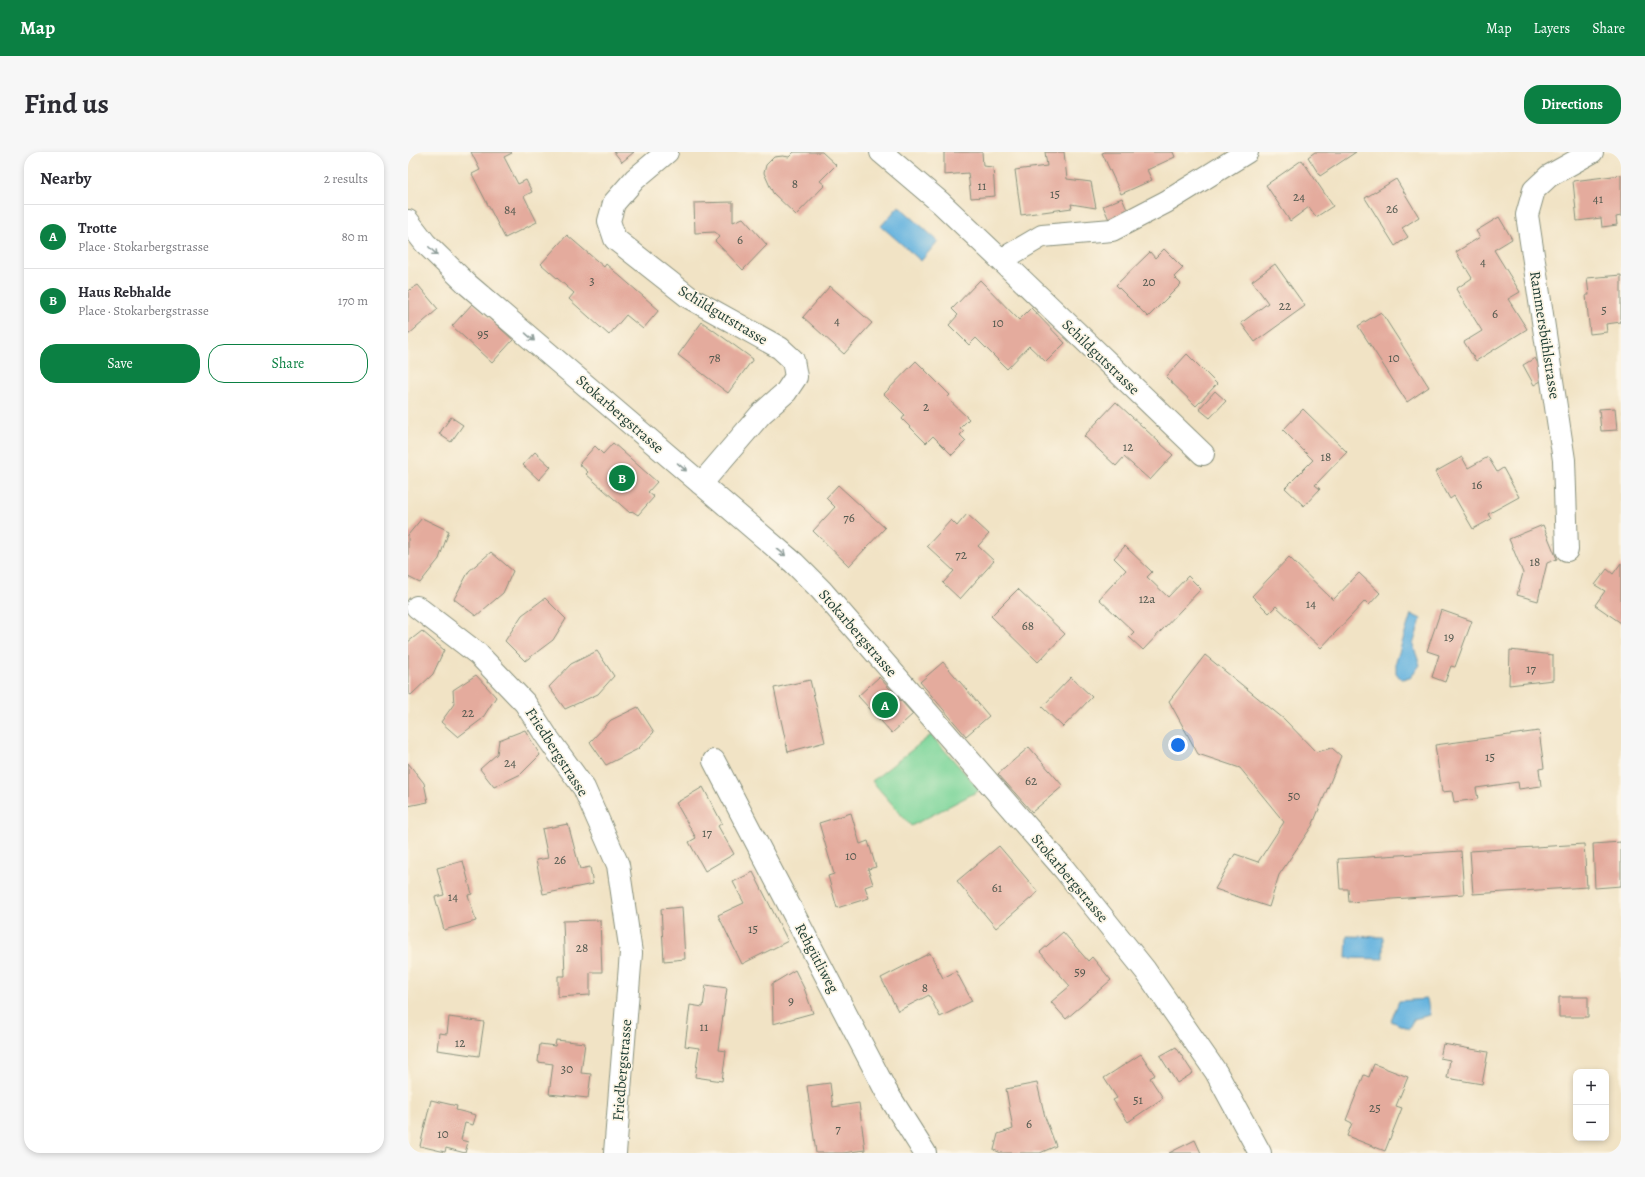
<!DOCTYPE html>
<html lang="en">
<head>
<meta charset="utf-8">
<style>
	body { margin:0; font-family:Alegreya,serif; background:#f7f7f7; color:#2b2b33 }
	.controls { position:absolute; right:12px; bottom:12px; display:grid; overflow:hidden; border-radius:8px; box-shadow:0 2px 6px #0003 }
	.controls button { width:36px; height:36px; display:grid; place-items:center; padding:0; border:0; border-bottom:1px solid #e1e1e2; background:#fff; color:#2b2b33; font:20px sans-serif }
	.you { position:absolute; left:770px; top:593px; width:14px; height:14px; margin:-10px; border:3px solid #fff; border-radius:50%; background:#1a73e8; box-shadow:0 0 0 6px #1a73e833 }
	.badge { display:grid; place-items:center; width:26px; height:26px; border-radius:50%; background:#0b8043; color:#fff; font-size:13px; font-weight:700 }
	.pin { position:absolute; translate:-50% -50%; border:2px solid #fff; box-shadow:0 1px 4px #0006 }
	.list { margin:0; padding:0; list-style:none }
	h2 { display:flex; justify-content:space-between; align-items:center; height:52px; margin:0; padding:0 16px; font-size:17px }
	h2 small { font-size:13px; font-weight:400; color:#7c7c81 }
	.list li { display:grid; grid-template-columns:26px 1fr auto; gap:12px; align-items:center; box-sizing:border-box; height:64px; padding:0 16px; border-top:1px solid #e1e1e2 }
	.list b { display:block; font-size:15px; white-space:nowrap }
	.list p { margin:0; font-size:13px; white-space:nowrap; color:#7c7c81 }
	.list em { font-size:13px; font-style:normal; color:#7c7c81 }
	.actions { display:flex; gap:8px; padding:12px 16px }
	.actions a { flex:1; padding:9px 0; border:1px solid #0b8043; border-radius:16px; text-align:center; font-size:14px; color:#0b8043 }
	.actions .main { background:#0b8043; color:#fff }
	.map { position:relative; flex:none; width:1213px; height:1001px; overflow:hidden; border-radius:16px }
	header { display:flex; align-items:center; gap:24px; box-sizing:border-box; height:56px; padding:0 20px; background:#0b8043; color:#fff }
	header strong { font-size:19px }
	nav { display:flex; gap:22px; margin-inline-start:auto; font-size:14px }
	.intro { display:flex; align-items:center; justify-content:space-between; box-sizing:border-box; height:96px; padding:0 24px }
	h1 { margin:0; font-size:28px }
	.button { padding:10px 18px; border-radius:16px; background:#0b8043; color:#fff; font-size:14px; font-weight:700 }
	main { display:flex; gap:24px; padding:0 24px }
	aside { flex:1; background:#fff; border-radius:16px; box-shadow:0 2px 6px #0003 }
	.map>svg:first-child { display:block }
</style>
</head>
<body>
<header>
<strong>Map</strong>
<nav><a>Map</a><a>Layers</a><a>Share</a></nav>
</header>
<div class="intro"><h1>Find us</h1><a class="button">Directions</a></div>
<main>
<aside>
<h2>Nearby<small>2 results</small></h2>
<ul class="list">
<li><span class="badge">A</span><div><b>Trotte</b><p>Place · Stokarbergstrasse</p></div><em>80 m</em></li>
<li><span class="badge">B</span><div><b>Haus Rebhalde</b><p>Place · Stokarbergstrasse</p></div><em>170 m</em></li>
</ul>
<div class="actions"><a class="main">Save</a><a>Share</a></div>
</aside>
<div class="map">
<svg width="1213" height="1001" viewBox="0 0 1213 1001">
	<rect width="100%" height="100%" fill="#fcf5e5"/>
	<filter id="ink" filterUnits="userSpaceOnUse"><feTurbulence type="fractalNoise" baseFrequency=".025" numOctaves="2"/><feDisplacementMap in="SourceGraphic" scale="8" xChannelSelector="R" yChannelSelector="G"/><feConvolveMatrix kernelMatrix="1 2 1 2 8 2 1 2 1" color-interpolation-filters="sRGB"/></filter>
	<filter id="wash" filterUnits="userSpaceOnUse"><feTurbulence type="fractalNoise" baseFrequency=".012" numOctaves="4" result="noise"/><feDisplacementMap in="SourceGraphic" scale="16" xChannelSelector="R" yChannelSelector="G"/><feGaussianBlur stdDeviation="0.9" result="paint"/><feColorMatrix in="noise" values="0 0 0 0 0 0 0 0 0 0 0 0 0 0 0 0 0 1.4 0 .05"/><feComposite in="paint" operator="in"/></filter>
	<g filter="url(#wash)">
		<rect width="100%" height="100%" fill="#f1e3c5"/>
		<!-- green -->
		<path fill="#7cd59a" stroke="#4e8967" d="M523,583L572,638L503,674L464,629Z"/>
		<!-- water -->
		<path fill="#65b3df" stroke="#42788a" d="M491,54L530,89L513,109L473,74Z
			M1003,462L1013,467L1005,493L1012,513L1002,526L993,527L988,521V510Z
			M939,784L975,785V807L938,806Z
			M1019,847L1022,863L1006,867L1001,877L983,869L991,849Z"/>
		<g id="blocks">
			<!-- building -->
			<path fill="#e4ab9d" d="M63,0H103L104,1L96,5L110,32L118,28L124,40L116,44L129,70L97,86L64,22L72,18Z
				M206,0H226L214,10Z
				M386,0H414L428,13L412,29L417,33L388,63L365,41L356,21L358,13L366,5L375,4L381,5Z
				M536,0H574L575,14L585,15L587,44L563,46L560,21L536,23Z
				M637,0H656L659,27L683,30L688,56L663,52L664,56L613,63L607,18L639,14Z
				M697,0H765L767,5L739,18L744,28L713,42L694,1Z
				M907,0H948L912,24L900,5Z
				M894,8L925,54L908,65L901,55L882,69L858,33Z
				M1213,23V64L1208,65L1209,73L1194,75L1193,66L1169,69L1165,29Z
				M988,27L1011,65L994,76L1000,85L987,94L957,46Z
				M714,46L721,62L702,70L695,54Z
				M325,50V70L335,66L359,93L335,118L307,89L312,84L307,80L287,81L286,51Z
				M1091,65L1104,87L1086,98L1112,140L1100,147L1119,177L1068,209L1056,190L1074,179L1048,137L1064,126L1048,100L1072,85L1068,79Z
				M159,83L196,115L198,112L251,158L235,177L218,163L201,183L161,147L166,141L133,112Z
				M756,97L775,116L766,125L773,132L740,165L708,133L742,100L747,106Z
				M867,112L897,154L847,190L833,171L860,151L844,129Z
				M1213,123V170L1198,172L1199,180L1182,182L1178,143H1181L1179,126Z
				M572,128L611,168L623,156L657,191L638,210L621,194L599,217L568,186L561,193L541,173L550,163L544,157Z
				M10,133L30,157L0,183V139Z
				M422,134L464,171L436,202L395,165Z
				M65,151L105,188L84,211L44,174Z
				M973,160L1021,235L999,250L950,174Z
				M294,170L345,207L320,241L270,203Z
				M779,202L809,232L788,254L758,225Z
				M1127,206L1138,226L1126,233L1115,213Z
				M508,209L542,243L539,246L561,267L552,276L556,279L552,283L558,289L544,303L525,284L518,291L494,267L497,263L476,242Z
				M807,239L818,249L802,266L791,257Z
				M708,250L765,303L742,328L716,305L708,314L676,284Z
				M1207,256L1209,278L1193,279L1191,257Z
				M895,257L939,300L907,333L912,337L896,354L877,336L905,308L875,278Z
				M43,265L55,273L43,290L31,282Z
				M205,291L249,330L240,340L246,345L230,363L224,359L222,361L178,322L180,320L171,312L187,294L195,302Z
				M127,300L143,315L131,328L115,313Z
				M1054,305L1060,316L1080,305L1089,320L1095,316L1111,345L1080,362L1083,367L1065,377L1046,344L1042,347L1027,320Z
				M430,333L477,376L441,414L405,379L427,355L418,346Z
				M559,362L581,382L570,394L586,409L552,447L535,431L546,419L519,394L543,368L549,374Z
				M14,366L41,379L31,407L12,431L0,425V383Z
				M1135,373L1149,407L1139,411L1130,449L1109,443L1115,421L1101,387Z
				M717,394L744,420L739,425L760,445L780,424L793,437L735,498L721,485L726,480L691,447L718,418L706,406Z
				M83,400L105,419L95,441L68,464L46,447L61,419Z
				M881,405L925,448L951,421L972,441L961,453L957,449L913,496L868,454L861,461L844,444Z
				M1213,411V471L1187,453L1197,439L1187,433L1199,417L1205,422Z
				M610,437L657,482L630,510L583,464Z
				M137,446L158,467L145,488L117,509L97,489L114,463Z
				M1033,458L1064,469L1047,515L1043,514L1037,530L1024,525L1031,503L1019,499Z
				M14,479L36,498L25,522L3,543L0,541V490Z
				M1102,498L1145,503V528L1101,533Z
				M189,499L206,524L190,542L157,557L141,535L163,512Z
				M797,503L876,567L908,600L924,596L933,604L904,674L871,723L861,755L807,737L827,702L850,710L876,670L832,616L790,602L761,549Z
				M535,510L581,564L558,584L512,530Z
				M68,523L88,545L74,567L50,585L33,570L46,552L45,538Z
				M471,525L505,562L484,581L450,544Z
				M663,525L684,545L655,575L634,555Z
				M402,528L417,590L380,600L366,536Z
				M230,555L246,580L230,597L198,613L182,590L203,568Z
				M117,578L132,603L113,622L86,635L72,617L89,602L91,588Z
				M1131,579L1136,616L1131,617L1133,634L1111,637L1110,630L1068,636L1070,647L1046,650L1044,639L1034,640L1027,593Z
				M621,595L655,634L624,660L590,622Z
				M0,611L16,631L20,650L0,654Z
				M295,635L314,671L310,674L326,702L297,719L281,690L288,686L268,651Z
				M443,661L452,692L460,689L468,715L460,717L465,732L457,735L461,746L429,756L420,724L426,722L411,671Z
				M160,672L172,717L182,715L185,732L135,742L128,708L140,706L134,677Z
				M1213,690V734L1187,736L1185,692Z
				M1176,692L1179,735L1065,742L1062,699Z
				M591,694L630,740L588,776L549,729Z
				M1053,699L1056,742L941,750L940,737H932L930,707Z
				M55,709L64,742L60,743L68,769L36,778L27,745L36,743L29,716Z
				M345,720L380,789L334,812L310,763L336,751L325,730Z
				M274,755L277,807L256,809L253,757Z
				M192,768L194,820H182V843L150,845V824H157L155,769Z
				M655,780L680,809L684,805L703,828L658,867L643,850L662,834L632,800Z
				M522,801L535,826L548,819L564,849L532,865L521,843L490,859L473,826Z
				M387,818L396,836L405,861L365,872L364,832Z
				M298,833L319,836L310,898L318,899L314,929L287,925L291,896L277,894L282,853L295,855Z
				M1151,845H1180V865H1151Z
				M41,865L76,870L71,904L29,898L31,881L39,882Z
				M148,888L177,891L173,921L183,922L180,946L141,942L145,912L130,910L132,892L147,894Z
				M1035,892L1080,900L1074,932L1039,926L1042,908L1032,906Z
				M768,895L785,921L769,931L752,904Z
				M733,902L747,923L742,926L755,946L720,970L705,948L709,946L696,926Z
				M966,912L1000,925L988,954L994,956L977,999L939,984L944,971L938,968L956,923L961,925Z
				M422,931L425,955L451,951L457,998L435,1001H408L399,934Z
				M629,931L637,965L648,994L632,1001H593L586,998L590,982L605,977L598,937Z
				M23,948L49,954L48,958L68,963L65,973L57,971L53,988L60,990L57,1001L38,996L37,1000L12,994Z
				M787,988L793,1001H761Z"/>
		</g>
	</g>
	<g filter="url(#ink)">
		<use href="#blocks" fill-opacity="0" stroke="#88907c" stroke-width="1"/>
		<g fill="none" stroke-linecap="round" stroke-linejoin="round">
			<defs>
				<path id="minor" d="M259,0L227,27L206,51L201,69L207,87L282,146L372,196L385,208L388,225L378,240L353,262L293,332
					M473,0L533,51L593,108L634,84L704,78L758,50L839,0
					M0,69L17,91L59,132L386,411L413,438L656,717L737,818L808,920L852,1001
					M593,108L795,302
					M1159,398L1156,308L1119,63L1126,38L1141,24L1184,0
					M9,455L70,502L117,551L139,585L176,636L210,713L223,801L207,1001
					M306,609L478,939L517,1001"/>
			</defs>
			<!-- minor casing -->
			<use href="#minor" stroke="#88907c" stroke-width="24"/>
			<!-- minor -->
			<use href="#minor" stroke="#fff" stroke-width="22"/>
		</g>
		<!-- one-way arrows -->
		<defs><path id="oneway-shaft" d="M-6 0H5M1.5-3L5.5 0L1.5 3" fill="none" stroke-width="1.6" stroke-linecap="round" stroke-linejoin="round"/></defs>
		<g stroke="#8f9e9a">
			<use href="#oneway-shaft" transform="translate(25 99) rotate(45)"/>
			<use href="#oneway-shaft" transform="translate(122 185) rotate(41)"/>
			<use href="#oneway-shaft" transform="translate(274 315) rotate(41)"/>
			<use href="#oneway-shaft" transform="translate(373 400) rotate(40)"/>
		</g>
	</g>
	<g text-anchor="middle" stroke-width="3.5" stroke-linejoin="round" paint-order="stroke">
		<!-- number labels -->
		<g font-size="13" fill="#50584e">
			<text x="387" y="36">8</text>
			<text x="574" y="38">11</text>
			<text x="647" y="46">15</text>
			<text x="891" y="49">24</text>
			<text x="1190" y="51">41</text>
			<text x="984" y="61">26</text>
			<text x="102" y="62">84</text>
			<text x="332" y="92">6</text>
			<text x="1075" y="114">4</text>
			<text x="184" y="133">3</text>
			<text x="741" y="134">20</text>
			<text x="877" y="158">22</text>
			<text x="1196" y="162">5</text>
			<text x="1087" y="166">6</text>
			<text x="429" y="173">4</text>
			<text x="590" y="175">10</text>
			<text x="75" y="186">95</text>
			<text x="307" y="210">78</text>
			<text x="986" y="210">10</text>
			<text x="518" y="259">2</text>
			<text x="720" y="299">12</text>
			<text x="918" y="309">18</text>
			<text x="1069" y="337">16</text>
			<text x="441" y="370">76</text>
			<text x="553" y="407">72</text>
			<text x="1127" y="414">18</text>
			<text x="739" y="451">12a</text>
			<text x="903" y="456">14</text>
			<text x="620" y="478">68</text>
			<text x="1041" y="489">19</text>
			<text x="1123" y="521">17</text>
			<text x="60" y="565">22</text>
			<text x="1082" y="609">15</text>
			<text x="102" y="615">24</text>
			<text x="623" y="633">62</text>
			<text x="886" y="648">50</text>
			<text x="299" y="685">17</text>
			<text x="443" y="708">10</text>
			<text x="152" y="712">26</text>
			<text x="589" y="740">61</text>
			<text x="45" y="749">14</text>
			<text x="345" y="781">15</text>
			<text x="174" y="800">28</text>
			<text x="672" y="824">59</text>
			<text x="517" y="840">8</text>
			<text x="383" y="853">9</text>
			<text x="296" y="879">11</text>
			<text x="52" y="895">12</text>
			<text x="159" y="921">30</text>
			<text x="730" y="952">51</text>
			<text x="967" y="960">25</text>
			<text x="621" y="976">6</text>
			<text x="430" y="981">7</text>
			<text x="35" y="986">10</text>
		</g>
		<!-- street labels -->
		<g font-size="15" fill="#1f3d34" stroke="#fcf5e5">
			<text transform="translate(315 163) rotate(31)" y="5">Schildgutstrasse</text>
			<text transform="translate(1137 183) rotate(81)" y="5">Rammersbühlstrasse</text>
			<text transform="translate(693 205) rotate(44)" y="5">Schildgutstrasse</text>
			<text transform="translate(212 262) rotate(41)" y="5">Stokarbergstrasse</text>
			<text transform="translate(450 481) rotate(49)" y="5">Stokarbergstrasse</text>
			<text transform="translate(149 600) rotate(57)" y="5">Friedbergstrasse</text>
			<text transform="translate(662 726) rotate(50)" y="5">Stokarbergstrasse</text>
			<text transform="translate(409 806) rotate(62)" y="5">Rehgütliweg</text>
			<text transform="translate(214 918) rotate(-85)" y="5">Friedbergstrasse</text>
		</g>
	</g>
</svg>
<div class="controls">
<button>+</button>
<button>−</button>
</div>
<div class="you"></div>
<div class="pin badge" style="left:477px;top:553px">A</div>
<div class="pin badge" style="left:214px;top:326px">B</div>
</div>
</main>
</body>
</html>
